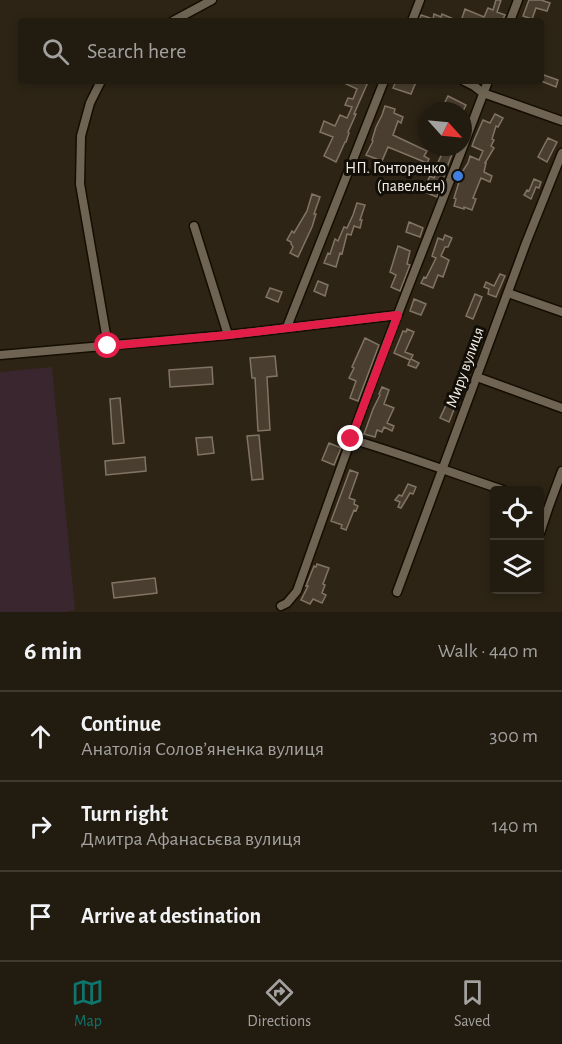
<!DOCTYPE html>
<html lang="en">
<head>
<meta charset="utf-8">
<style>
	body { margin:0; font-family:"Alegreya Sans",sans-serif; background:#2e281e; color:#f1f3f6 }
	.controls { position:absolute; right:18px; bottom:18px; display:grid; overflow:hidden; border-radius:6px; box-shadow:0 3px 9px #0003 }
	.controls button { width:54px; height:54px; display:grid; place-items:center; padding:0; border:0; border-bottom:2px solid #3f3930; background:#221b10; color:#f1f3f6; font:30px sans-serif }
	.compass { position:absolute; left:418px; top:102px; width:54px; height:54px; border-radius:50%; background:#221b10; box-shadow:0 3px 9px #0003; rotate:117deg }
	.stop { position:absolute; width:18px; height:18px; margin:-14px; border:4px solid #e11d48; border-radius:50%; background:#fff }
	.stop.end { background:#e11d48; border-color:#fff; box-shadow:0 2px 6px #0008 }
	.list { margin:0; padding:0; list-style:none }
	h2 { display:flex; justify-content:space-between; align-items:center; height:78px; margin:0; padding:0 24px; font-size:26px }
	h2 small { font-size:20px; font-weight:400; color:#a2a19f }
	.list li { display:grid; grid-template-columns:39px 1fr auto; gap:18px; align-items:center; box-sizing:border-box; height:90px; padding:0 24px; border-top:2px solid #3f3930 }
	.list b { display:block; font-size:22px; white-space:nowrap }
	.list p { margin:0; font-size:20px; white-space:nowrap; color:#a2a19f }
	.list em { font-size:20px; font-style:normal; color:#a2a19f }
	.icon { flex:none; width:33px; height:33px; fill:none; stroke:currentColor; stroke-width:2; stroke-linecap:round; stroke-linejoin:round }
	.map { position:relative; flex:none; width:562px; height:612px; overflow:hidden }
	.search { position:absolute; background:#221b10; box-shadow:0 3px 9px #0003; left:18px; right:18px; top:18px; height:66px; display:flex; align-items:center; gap:15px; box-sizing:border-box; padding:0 21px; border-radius:6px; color:#a2a19f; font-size:22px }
	.sheet { height:348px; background:#221b10 }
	nav { display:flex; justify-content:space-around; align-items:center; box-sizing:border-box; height:84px; border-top:2px solid #3f3930; background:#221b10; font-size:16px; color:#a2a19f }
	nav a { display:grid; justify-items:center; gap:3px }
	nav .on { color:#0f766e }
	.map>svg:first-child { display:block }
</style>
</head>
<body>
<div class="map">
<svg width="562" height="612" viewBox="0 0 562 612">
	<rect width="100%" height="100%" fill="#2d2415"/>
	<!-- industrial -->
	<path fill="#39262e" d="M52,367L75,610L65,612H0V372Z"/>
	<!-- building -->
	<path fill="#4a3e30" stroke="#827465" stroke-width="1.5" d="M496,0H501L497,12L505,15L502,21H461L465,9L484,17L488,8L493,10Z
		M529,0H541L550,3L547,11L536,8L532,19L523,16Z
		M434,14L441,17L442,14L458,21H419L421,15L433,19Z
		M541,74L558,80L556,87L541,81Z
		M340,81H365L368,82L354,114H356L348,132L349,133L346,142H345L336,162L324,156L333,137L320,132L324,121L335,126L340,115L347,118L352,107L345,105L348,98L353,99L357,89Z
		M396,81H411L416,82L411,94L393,88Z
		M448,96L466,105L463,111H453L443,106Z
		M385,106L395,109L394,113L403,117L401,123L398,121L393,135L427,151L424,156L429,159L427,163L388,147L382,161L366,155L373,141L372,140L376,127L382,115Z
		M495,114L503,118L498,127L496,126L492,139L494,140L491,146L494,148L485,163H486L484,172L492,176L490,182L481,178L473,198L476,199L472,210L464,207V209L454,206L456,199L454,198L462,172L468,163L470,156L479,160L483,151L472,146L475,138L483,120L490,123Z
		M548,138L557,142L547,162L538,157Z
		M445,147H455L449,162L437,197L427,193L431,182L428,180L430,176L434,178L438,168L436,167Z
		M534,179L541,182L539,188L536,187L531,199L524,195L527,190L529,191Z
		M312,194L320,197L314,214H316L312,227L298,257L290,253L293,247L291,244V242L287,240L292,231L294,233L307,211Z
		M357,203L365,205L360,220H362L360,228L354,226L351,235L347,234L342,254L340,253L336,267L324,263L328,253L330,254L335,239L338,241L344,227L347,228L353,215Z
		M409,222L423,228L420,237L406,232Z
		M445,235L452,238L448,247H445L441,256L449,260L443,277L438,275L433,288L421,283L424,277L426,278L436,258L432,256L438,238L443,240Z
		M398,246L410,251L407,264L410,265L400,291L391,287L396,275L390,272Z
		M500,274L505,276L496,297L488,294L489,289L484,287L486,282L494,286Z
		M318,281L328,285L325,296L314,291Z
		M270,288L282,292L278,302L266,297Z
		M475,294L482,297L473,319L466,316Z
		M414,299L426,304L421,315L410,311Z
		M407,329L414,332L405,352L413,355L411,359L419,363L416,368L408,365L410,360L394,353L403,331L406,332Z
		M365,338L379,345L358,401L350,398L356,381L349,378L354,368L352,367Z
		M275,356L277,376L267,377L270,430L258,431L255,378H252L250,358Z
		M212,367L213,384L170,387L169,370Z
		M382,387L389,390L384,404L394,408L387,423L394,426L392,431L384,427L382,432L377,430L375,437L364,434L373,409L380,395L379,394Z
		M120,398L124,443L113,444L110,399Z
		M449,399L457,402L449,422L440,418Z
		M259,435L263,479L252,480L247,436Z
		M212,437L214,453L198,455L196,438Z
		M329,443L341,448L334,465L322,460Z
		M145,457L146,471L106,475L105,461Z
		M350,470L358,473L349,498L355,500L354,504L358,506L356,511L354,510L346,530L341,528L342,525L331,521Z
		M408,484L416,487L413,494L410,493L401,508L398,507L400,502L395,500L399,495L402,496Z
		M317,564L329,568L323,584L325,585L322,593L326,595L322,603L313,599L310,604L301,600L308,586H306L314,566L316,567Z
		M155,578L157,593L114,598L112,583Z"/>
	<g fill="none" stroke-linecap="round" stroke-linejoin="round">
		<defs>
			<path id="minor" d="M173,21L212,0
				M412,21L420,0
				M510,21L518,0
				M101,81L90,103L81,136L80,184L108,346
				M464,81L474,86L483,93L562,121
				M194,226L228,335
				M508,293L562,312
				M287,327L384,81
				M0,355L228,335L397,315
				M477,377L562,408
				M351,439C402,454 452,473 503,490
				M540,533L549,506L562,471
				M397,592L526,243L562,153
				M281,606L287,603L297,591C330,498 362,406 398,314C428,236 459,159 488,81"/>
		</defs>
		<!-- minor casing -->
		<use href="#minor" stroke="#150d02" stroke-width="11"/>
		<!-- minor -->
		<use href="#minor" stroke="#6f6453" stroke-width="8"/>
	</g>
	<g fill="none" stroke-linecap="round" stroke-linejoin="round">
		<!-- route -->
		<path stroke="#e11d48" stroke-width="8" d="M108,346L228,335L398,315L351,439"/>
	</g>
	<!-- markers -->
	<circle fill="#3f7fe0" stroke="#120e08" stroke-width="2" cx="458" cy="176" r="6"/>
	<g text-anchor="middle" stroke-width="6" stroke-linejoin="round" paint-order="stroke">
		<!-- poi labels -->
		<g font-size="16" fill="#f8f1e8" stroke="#120e08" text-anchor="end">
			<text x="446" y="173">НП. Гонторенко<tspan x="446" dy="18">(павельєн)</tspan></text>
		</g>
		<!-- street labels -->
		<g font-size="16" fill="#f8f1e8" stroke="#120e08">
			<text transform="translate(464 367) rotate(-70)" y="6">Миру вулиця</text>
		</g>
	</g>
</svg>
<div class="controls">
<button><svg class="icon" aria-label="locate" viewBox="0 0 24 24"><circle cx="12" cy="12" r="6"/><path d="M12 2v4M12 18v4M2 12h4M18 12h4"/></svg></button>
<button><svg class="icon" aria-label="layers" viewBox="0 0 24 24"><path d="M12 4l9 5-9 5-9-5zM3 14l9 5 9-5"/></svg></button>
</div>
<svg class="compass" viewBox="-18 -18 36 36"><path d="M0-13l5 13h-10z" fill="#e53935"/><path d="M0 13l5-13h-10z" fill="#a2a19f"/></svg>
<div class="stop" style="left:108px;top:346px"></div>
<div class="stop end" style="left:351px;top:439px"></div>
<div class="search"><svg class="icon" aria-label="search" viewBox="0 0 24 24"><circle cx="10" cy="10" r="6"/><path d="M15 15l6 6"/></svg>Search here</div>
</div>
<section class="sheet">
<h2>6 min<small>Walk · 440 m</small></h2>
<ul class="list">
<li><svg class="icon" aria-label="ahead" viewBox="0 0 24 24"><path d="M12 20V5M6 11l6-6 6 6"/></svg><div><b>Continue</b><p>Анатолія Солов’яненка вулиця</p></div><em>300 m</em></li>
<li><svg class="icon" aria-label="right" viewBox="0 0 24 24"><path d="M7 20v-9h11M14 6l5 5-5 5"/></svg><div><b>Turn right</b><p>Дмитра Афанасьєва вулиця</p></div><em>140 m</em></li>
<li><svg class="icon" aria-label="arrive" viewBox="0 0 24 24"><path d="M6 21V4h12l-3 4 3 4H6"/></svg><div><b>Arrive at destination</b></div></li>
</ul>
</section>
<nav>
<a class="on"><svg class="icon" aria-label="map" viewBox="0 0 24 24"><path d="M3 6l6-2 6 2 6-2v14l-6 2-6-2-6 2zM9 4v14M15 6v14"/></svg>Map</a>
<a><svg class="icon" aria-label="directions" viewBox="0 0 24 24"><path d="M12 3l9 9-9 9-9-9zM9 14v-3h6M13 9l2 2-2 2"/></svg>Directions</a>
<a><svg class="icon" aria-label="saved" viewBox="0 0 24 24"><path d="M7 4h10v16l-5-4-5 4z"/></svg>Saved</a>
</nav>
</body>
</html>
